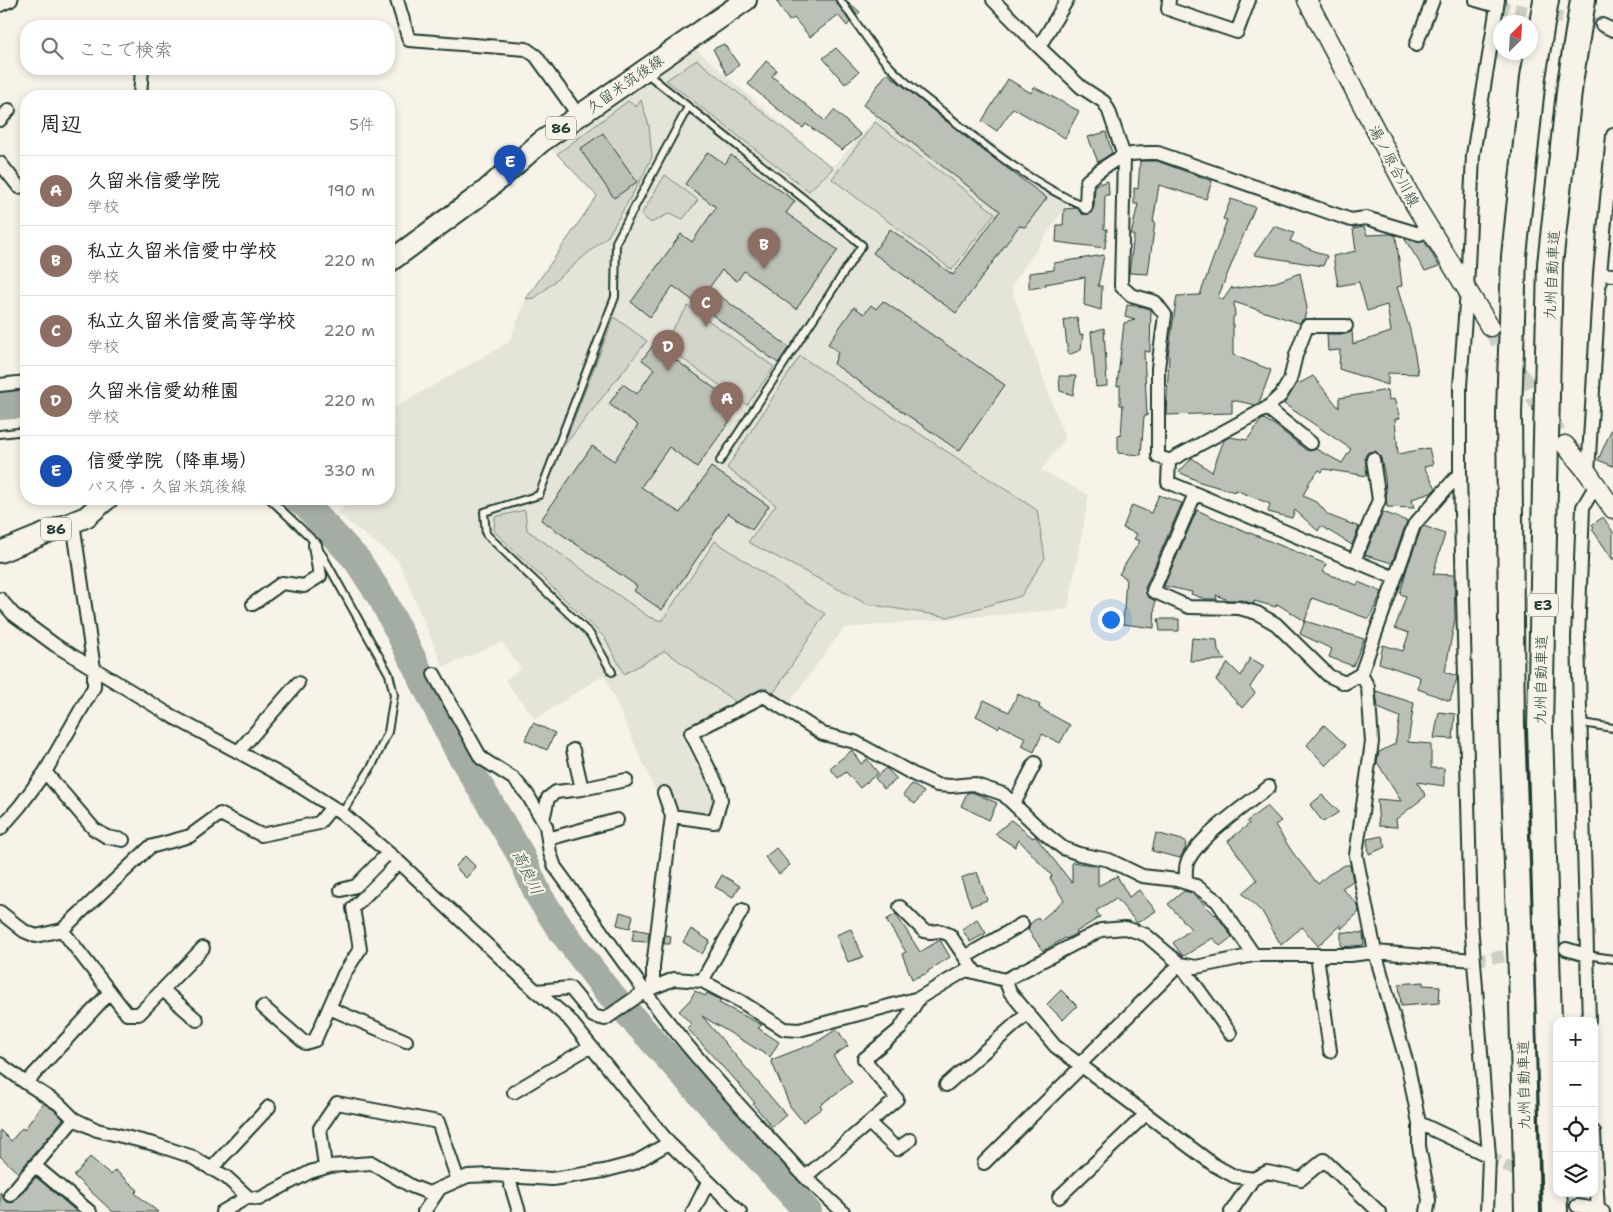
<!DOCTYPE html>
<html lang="ja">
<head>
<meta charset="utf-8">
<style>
	body { margin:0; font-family:"Shantell Sans","Klee One",sans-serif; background:#f6f6f6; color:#202124 }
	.controls { position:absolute; right:15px; bottom:15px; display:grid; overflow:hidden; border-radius:10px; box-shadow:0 2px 8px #0003 }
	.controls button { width:45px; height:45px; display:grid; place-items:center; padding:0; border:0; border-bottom:1px solid #e0e0e0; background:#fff; color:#202124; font:25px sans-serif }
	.compass { position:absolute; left:1493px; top:15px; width:45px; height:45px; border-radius:50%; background:#fff; box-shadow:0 2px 8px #0003; rotate:24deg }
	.you { position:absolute; left:1110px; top:619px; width:18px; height:18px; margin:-12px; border:4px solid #fff; border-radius:50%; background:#1a73e8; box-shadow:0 0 0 8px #1a73e833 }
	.badge { display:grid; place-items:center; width:32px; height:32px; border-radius:50%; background:#d1495b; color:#fff; font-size:16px; font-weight:700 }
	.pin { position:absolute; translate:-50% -41px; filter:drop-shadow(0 1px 2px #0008) }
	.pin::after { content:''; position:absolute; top:26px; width:18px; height:15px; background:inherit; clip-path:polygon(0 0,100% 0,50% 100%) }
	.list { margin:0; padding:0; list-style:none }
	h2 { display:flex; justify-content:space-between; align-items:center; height:65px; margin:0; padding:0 20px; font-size:21px }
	h2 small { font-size:16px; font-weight:400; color:#757577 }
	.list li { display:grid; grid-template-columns:32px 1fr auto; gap:15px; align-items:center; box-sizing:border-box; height:70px; padding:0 20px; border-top:1px solid #e0e0e0 }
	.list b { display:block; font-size:19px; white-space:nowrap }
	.list p { margin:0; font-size:16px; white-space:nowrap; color:#757577 }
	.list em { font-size:16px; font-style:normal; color:#757577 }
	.icon { flex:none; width:28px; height:28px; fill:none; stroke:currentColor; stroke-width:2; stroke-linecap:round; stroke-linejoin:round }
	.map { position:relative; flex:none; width:1613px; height:1212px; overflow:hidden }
	.search { position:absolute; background:#fff; box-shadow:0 2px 8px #0003; left:20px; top:20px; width:375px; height:55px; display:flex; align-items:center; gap:12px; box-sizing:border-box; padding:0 18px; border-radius:20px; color:#757577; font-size:19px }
	.panel { position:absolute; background:#fff; box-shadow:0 2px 8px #0003; left:20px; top:90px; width:375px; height:415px; border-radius:20px }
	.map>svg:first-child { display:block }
</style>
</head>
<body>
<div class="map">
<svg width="1613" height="1212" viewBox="0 0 1613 1212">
	<rect width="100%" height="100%" fill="#f7f3e8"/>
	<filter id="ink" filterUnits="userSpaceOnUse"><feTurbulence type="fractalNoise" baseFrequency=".02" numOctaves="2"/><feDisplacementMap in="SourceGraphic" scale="10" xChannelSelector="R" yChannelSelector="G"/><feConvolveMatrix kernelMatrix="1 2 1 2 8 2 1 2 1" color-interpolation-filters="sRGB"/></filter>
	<g filter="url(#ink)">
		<!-- built -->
		<path fill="#e5e4d9" d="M687,41L832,168L877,117L863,105L894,70L1070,200L1011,287L1065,439L1041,470L1089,495L1068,609L844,628L789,703L773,694L737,703L682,739L722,809L710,821L670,814L659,799L604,675L535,719L505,680L521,669L502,642L443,667L398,560L336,513L353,499H389V469L395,463L394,408L509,342L526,299L597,196L557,154L541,142Z"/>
		<!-- green -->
		<path fill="#d3d5ca" stroke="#79897f" d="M697,60L833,168L809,191L666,80Z
			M641,100L649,126L652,157L640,181L608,236L535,298L526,299L597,196L557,154L628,101L636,107Z
			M875,122L995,213L952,270L832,179Z
			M665,175L698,200L683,219L670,213L651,223L641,215Z
			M688,306L774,367L747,405L662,344Z
			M614,317L647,341L563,447Z
			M800,356L1037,510L1045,558L1021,596L948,617L867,604L748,542L776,505L727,468Z
			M525,510L527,530L649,617L662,621L715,541L825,614L773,694L737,703L665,651L624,674L605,638L494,531L495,517Z"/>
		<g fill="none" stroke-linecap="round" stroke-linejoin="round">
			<!-- river -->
			<path stroke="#a4ada3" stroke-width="28" d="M0,406L26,404
				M298,499L306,505L357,560L383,600L458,750L519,852L539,896L557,924L605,988L808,1212"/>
		</g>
		<!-- building -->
		<path fill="#bbc1b6" stroke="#1f3d34" d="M776,0H835L850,22L847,26L838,15L810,37L794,18L789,21Z
			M846,0L860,12L857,15L849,4Z
			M724,44L739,65L727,75L713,49Z
			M836,48L859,72L845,84L823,58Z
			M766,61L777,70L772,76L825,121L834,110L861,135L842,150L806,124L803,128L775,107L748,84Z
			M887,73L973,143L1047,198L1025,227L1019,226L956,313L873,253L890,229L953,275L1000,211L863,105Z
			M1008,79L1031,93L1034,87L1079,111L1065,138L1013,108L997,131L982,121Z
			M1106,132L1112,153L1098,162L1088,137Z
			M603,133L637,182L614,198L580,149Z
			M708,152L725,164L731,155L795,201L786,213L838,250L796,309L744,271L737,281L722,270L709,288L789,347L778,363L673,286L650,317L631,302L681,234L692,242L716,207L685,184Z
			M1140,161H1157L1212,181L1206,199L1159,185L1153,222H1155L1148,274L1129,273L1134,235H1131L1138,204H1134V188L1138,189Z
			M1108,181L1109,195H1105L1104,229H1107L1105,248L1056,242L1057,225H1063L1064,209L1077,208L1082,214H1090L1094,207L1095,185Z
			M1231,199L1255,207L1218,297L1223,300L1232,287V289L1276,282L1300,273L1307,308L1304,319L1299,323L1234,302L1235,316L1233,317V355L1271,370L1259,403L1256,405L1232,400V413L1166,415L1169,356L1168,355L1177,296L1200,295L1227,220L1223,219Z
			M1274,226L1294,233L1290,241L1327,256L1323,266L1254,255Z
			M1364,227L1367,235L1391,234L1396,236L1402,286L1397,287L1410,330L1415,355L1418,374L1388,373V385L1339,369L1340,350L1328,351L1327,334H1346L1352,331L1353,344L1391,332L1387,305L1367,311L1359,282L1338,286L1333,256L1356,251L1353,229Z
			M1404,238L1417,242H1425L1439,266L1425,271Z
			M1104,255L1098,286H1102L1101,310L1084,305L1085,277L1045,284L1046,286L1029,289V273L1054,270V263Z
			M883,301L1005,385L959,451L834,364L838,352L828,344L854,307L864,314L871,305L876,309Z
			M1127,305L1144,307L1151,310L1150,352L1144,351L1147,416H1144L1141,455L1118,453V435L1121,436L1123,405H1120V385L1117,386L1124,323L1135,320L1125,317Z
			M1077,317L1080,335L1083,334L1081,350L1068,355L1064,320Z
			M1104,328L1107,386L1096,387L1091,332Z
			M654,344L740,407L697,467L669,447L641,487L680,513L711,467L769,506L752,530L728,513L662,610L634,591L637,586L541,520L592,446L614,461L638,425L609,404L623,384L637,394L654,369L642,360Z
			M1059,376H1076L1073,395L1060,391Z
			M1313,376L1339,408V398L1388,390L1389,400L1394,399L1400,418L1395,419L1398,454L1429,448L1433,465L1424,467L1436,488L1431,493L1412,499L1414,508L1387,507L1385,477L1381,458L1376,451L1368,452L1365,456L1367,476L1324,469L1322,472L1319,470L1310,481L1303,496L1318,503L1328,515L1359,527L1352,545L1321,526L1318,531L1295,510L1292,518L1268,512L1270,504L1236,490L1235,492L1200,482L1179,472L1192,458L1212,472L1224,440L1230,437L1247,440L1261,420L1264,419L1276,426L1306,450L1310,451L1316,449L1342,463L1351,449L1284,404L1298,382L1300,383Z
			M1613,426V466L1598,460Z
			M1159,495L1182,503L1145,588L1147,596L1155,601L1154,628L1123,624L1126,578L1119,574L1140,541L1134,539L1137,534L1123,528L1132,505L1151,513Z
			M1197,510L1223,522L1326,564L1323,572L1357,585L1358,582L1382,592L1369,619L1312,598L1305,621L1277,604L1276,607L1254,601V604L1241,600H1228L1216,595L1217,599H1205L1191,594L1192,592L1164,586Z
			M1383,512L1407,521L1392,563L1365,555Z
			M1603,517L1613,532V560L1592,529L1594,527L1592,525Z
			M1424,526L1445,534L1433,574L1454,575L1455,619L1445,672L1457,676V678L1450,701L1418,689L1420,677L1379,663L1383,645L1403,651L1409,633L1395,628L1406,596L1400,594L1407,568L1421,529Z
			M1158,619H1179V631H1160Z
			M1305,621L1364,639L1353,666L1329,657L1332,649L1300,634Z
			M1192,638L1217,640L1218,651L1225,660L1190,661Z
			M1250,658L1264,666L1250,687L1255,693L1242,708L1216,680L1228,663L1241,676Z
			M1376,691L1414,703L1408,742L1431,744V768H1444V786L1417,782L1426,796L1396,819L1397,827L1379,826L1377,799L1401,801L1377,762L1379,752L1395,744L1400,717L1378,708Z
			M1018,694L1040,705L1039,708L1070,725L1060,743L1042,734L1034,752L1022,746L1026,738L1000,725L998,728L976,716L984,700L1009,712Z
			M1439,712L1455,714L1453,739L1434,738Z
			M533,723L555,733L547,750L525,740Z
			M1324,725L1346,745L1326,766L1307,745Z
			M852,750L861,764L867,759L878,773L860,788L846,772L838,778L830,768Z
			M886,768L897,779L884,789L875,778Z
			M912,784L924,792L915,804L903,795Z
			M972,792L997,803L989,820L961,806L967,793Z
			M1322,795L1339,812L1323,822L1310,805Z
			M1267,806L1281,821L1275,825L1293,853L1318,884L1328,875L1345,865H1350L1353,881L1342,888L1358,905L1359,912L1341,929V924L1318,946L1302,927L1281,945L1263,913L1242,893L1257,880L1228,841L1249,824L1247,821Z
			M1011,820L1033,838L1035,836L1072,883V862L1098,866V886L1117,876L1129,897L1139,890L1156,911L1137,923L1116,898L1096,911L1100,917L1076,932L1077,933L1066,939L1065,938L1043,951L1028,930L1030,924L1038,917L1040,921L1064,900L1050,878L1052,876L1019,840L1015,847L995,834Z
			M1156,833L1186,841L1185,849L1180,858L1152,851Z
			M1382,836L1386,847L1369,854L1367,839Z
			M776,848L790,865L779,874L765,857Z
			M465,856L476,867L466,878L455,867Z
			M977,872L987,900L971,906L961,878Z
			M722,875L740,886L733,897L715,887Z
			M1184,891L1192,893L1198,898L1215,915L1216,914L1232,937L1220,946L1213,938L1184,956H1183L1173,943L1191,929L1168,904Z
			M620,912L633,916L630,928L617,925Z
			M896,914L920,952L940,940L950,957L928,971V973L912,979L902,954L906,952L886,920Z
			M977,919L986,933L970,942L962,929Z
			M634,929L649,932L648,942L632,941Z
			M691,929L710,941L702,954L683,942Z
			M851,929L863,957L848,962L836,935Z
			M1341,932L1363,933L1364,945L1341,947Z
			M665,935L671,936L670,944H664Z
			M1423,982V985L1440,986L1439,1003L1401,1006L1399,984Z
			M1061,990L1077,1006L1063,1020L1047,1004Z
			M695,991L705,996L707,993L721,1000L719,1003L762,1025L758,1028L779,1042L770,1057L702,1016L786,1115L772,1127L753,1104L755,1103L731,1075H730L687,1028L691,1024L679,1011L690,1000Z
			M837,1029L848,1046L833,1056L852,1082L820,1105L822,1108L803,1122L790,1106L771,1060L815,1043Z
			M43,1103L54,1110L63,1119L18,1173L0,1156V1130L11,1141L22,1128L24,1130Z
			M90,1157L111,1175L115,1170L138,1190L135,1193L158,1212H113L74,1176Z
			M36,1177L77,1212H0V1192L5,1201L13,1203Z"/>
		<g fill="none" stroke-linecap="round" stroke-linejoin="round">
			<!-- minor-tunnel -->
			<path stroke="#cccfc4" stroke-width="12" stroke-dasharray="12 6" stroke-linecap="butt" d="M1497,6L1602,25
				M1474,960L1551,951
				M1489,1156L1577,1206"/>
			<!-- secondary-tunnel -->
			<path stroke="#cccfc4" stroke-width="18" stroke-dasharray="18 9" stroke-linecap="butt" d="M1490,327L1565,445"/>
			<defs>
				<path id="service" d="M840,0C853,17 864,36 878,53C896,76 920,94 943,112C987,148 1034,185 1086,207
					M646,73L862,245L720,461
					M0,434L26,431
					M270,499L310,537L323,556L389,674L394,695L388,732L372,766L342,813
					M612,672L590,634L486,534L484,512L539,495L615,297L616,242L688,107
					M1582,723L1613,728
					M1587,955L1613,959"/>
				<path id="minor" d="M397,0L409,40L526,49L536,56L579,116
					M993,0L1039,47L1081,87L1104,102L1109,111L1124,156L1121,286L1131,295L1155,302L1165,315L1158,368V456L1169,461L1168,482L1395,578
					M1169,0L1168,9L1237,32L1249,0
					M1476,0L1497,6
					M0,5L11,0
					M1602,25L1613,30
					M1416,45L1433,0
					M1039,47L1067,0
					M140,96L142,69
					M0,120L9,110
					M0,163L19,187
					M1086,207L1087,181C1097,172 1111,162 1123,156C1134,152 1147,153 1158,153L1351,220L1366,218L1419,234L1430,230
					M1600,274L1613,275
					M0,385L26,382
					M1267,408L1281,395L1290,380L1296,355L1307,326H1346
					M1169,461L1267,408L1311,443
					M1588,473L1600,274L1613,135
					M1195,494L1153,591L1189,607L1239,608L1257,613L1276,624L1329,676L1345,683L1361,674
					M1354,561L1379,500L1373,459
					M0,599L13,614L55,645L175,718L285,777L342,813L399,862L536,991L568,1018L669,1143L740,1212
					M253,604L282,583L304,586L320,576L315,545
					M434,674L481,758L514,779L527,794L546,826L550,853L555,867C592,917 627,969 665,1018C708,1073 758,1125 805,1177L897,1099L864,1059L900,1029L919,998
					M573,750L582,789
					M238,752L298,683
					M45,772L94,829L107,837L123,840
					M1014,804L1035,763
					M672,816L714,822L721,800L719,789L691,733L764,696L823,734L855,742L915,775L937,785L951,786L973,784L1003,794L1043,832L1063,848L1079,854L1109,860L1142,876L1177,880L1196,886L1217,901L1254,955
					M543,820L548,798L556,792L582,789L626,780
					M0,829L20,806L45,772L94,687V669L73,522
					M548,839L617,820
					M1186,883C1186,877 1185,869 1187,863C1197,838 1247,804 1269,787
					M341,890L356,886L388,853
					M900,907L924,931L930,932L940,931L950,935L975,972
					M0,912L24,931L36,936L62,930L127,1014H139L203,948
					M62,930L150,847L190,836L220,814L261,835L319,823L332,807
					M1566,949L1586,955
					M1317,955L1330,1051
					M965,957L1022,924
					M1005,980L1010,992L1055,1046L1214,1165L1234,1176L1253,1179L1267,1172L1301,1179L1324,1160L1379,1212
					M702,981L742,910
					M653,987V966L672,816L664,793
					M163,990L197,1020
					M536,991L570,988L593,1016L605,1019L645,991L674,979L702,981L740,1001L784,1029L799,1030L919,998L966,970L1005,980L1101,930L1126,928L1146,935L1180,964L1196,967L1254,955H1350L1375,952L1474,960
					M110,992L26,1083L59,1104L74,1119L97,1130L154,1144L190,1156L226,1177L248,1197L259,1199L310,1172L330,1166L372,1163L411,1186L429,1193L468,1176L492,1175L552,1179L604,1171L634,1163L669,1143
					M263,1007L305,1043L315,1040L344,974L360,949L353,908L399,862
					M329,1008L406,1041
					M1589,1021L1578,639L1583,507L1596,485
					M0,1064L26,1083
					M1080,1064L1180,964L1230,1033
					M946,1085L1028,1013
					M514,1092L591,1046
					M869,1123L897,1149L910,1140
					M1419,1123L1489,1156
					M1594,1132L1598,1212
					M984,1163L1082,1066
					M35,1166L90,1212
					M325,1167L320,1128L337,1103L438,1122L458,1180
					M211,1169L269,1107
					M508,1176L519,1212
					M805,1177L843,1212
					M10,1195L74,1119
					M1059,1197L1146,1114
					M1577,1206L1598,1209L1603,1212
					M222,1212L248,1197
					M424,1212L440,1188
					M693,1212L708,1182
					M1231,1212L1253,1179
					M1427,1212L1429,1200L1419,1146V1123L1408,1067L1375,952L1356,855L1372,742L1368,687L1361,674L1414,525L1460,473
					M1487,1212L1489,1156L1471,923L1460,473V386L1467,290L1473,155L1498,0"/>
				<path id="secondary" d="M1307,0L1415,205L1490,327
					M1565,445L1588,473L1613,509"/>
				<path id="primary" d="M389,262L484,192L541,142L746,0
					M0,552L86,517L107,499"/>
				<path id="motorway" d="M1527,1212L1522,1003L1512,726L1509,413L1514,256L1533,77L1546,0
					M1555,1212L1540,729L1546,438L1550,264L1570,83L1583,0"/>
			</defs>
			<!-- service casing -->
			<use href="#service" stroke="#1f3d34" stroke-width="10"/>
			<!-- minor casing -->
			<use href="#minor" stroke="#1f3d34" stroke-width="16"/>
			<!-- secondary casing -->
			<use href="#secondary" stroke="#1f3d34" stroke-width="21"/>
			<!-- primary casing -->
			<use href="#primary" stroke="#1f3d34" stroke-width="24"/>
			<!-- motorway casing -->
			<use href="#motorway" stroke="#1f3d34" stroke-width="28"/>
			<!-- service -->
			<use href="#service" stroke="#f7f3e8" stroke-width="6"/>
			<!-- minor -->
			<use href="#minor" stroke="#f7f3e8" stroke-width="12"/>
			<!-- secondary -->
			<use href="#secondary" stroke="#f7f3e8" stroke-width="18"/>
			<!-- primary -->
			<use href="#primary" stroke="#f7f3e8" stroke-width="20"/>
			<!-- motorway -->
			<use href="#motorway" stroke="#f7f3e8" stroke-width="24"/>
		</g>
	</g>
	<g text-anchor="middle" stroke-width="4.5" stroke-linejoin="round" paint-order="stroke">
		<!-- shield labels -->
		<g fill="#f7f3e8" stroke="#60746a" stroke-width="1">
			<rect x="546" y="116.5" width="30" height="23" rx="4"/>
			<rect x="41" y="517.5" width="30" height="23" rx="4"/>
			<rect x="1528" y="593.5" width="30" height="23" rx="4"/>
		</g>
		<g font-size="14" font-weight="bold" fill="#1f3d34">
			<text x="561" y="133">86</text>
			<text x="56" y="534">86</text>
			<text x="1543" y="610">E3</text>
		</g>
		<!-- street labels -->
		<g font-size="15" fill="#1f3d34" stroke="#f7f3e8">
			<text transform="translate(625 84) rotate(-35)" y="5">久留米筑後線</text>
			<text transform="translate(1394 166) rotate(62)" y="5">湯ノ原合川線</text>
			<text transform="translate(1552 275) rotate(-87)" y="5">九州自動車道</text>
			<text transform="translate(1541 680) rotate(-89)" y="5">九州自動車道</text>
			<text transform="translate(1524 1085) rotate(-91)" y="5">九州自動車道</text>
		</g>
		<!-- water labels -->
		<g font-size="16" font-style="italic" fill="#405950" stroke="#f7f3e8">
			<text transform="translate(528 872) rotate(64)" y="6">高良川</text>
		</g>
	</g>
</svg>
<div class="controls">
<button>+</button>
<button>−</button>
<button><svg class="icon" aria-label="locate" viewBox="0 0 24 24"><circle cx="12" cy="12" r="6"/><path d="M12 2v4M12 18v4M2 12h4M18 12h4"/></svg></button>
<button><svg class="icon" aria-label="layers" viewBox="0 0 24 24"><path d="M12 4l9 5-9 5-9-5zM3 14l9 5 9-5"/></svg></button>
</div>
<svg class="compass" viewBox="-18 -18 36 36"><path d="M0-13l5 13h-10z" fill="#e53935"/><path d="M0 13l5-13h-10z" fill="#757577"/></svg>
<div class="you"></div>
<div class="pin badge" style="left:727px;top:423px;background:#8d6e63">A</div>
<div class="pin badge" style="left:764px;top:269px;background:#8d6e63">B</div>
<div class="pin badge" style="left:706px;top:327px;background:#8d6e63">C</div>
<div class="pin badge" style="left:668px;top:371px;background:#8d6e63">D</div>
<div class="pin badge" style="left:510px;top:186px;background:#1a4fb4">E</div>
<div class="search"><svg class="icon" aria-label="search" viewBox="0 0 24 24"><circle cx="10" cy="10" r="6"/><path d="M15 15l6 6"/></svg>ここで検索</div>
<section class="panel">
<h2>周辺<small>5件</small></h2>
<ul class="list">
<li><span class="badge" style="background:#8d6e63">A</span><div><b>久留米信愛学院</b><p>学校</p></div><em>190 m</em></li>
<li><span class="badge" style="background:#8d6e63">B</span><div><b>私立久留米信愛中学校</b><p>学校</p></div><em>220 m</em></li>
<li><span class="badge" style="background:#8d6e63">C</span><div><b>私立久留米信愛高等学校</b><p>学校</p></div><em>220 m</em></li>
<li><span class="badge" style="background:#8d6e63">D</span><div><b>久留米信愛幼稚園</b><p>学校</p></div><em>220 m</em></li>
<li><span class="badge" style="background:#1a4fb4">E</span><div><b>信愛学院（降車場）</b><p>バス停 · 久留米筑後線</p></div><em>330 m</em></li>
</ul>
</section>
</div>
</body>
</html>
